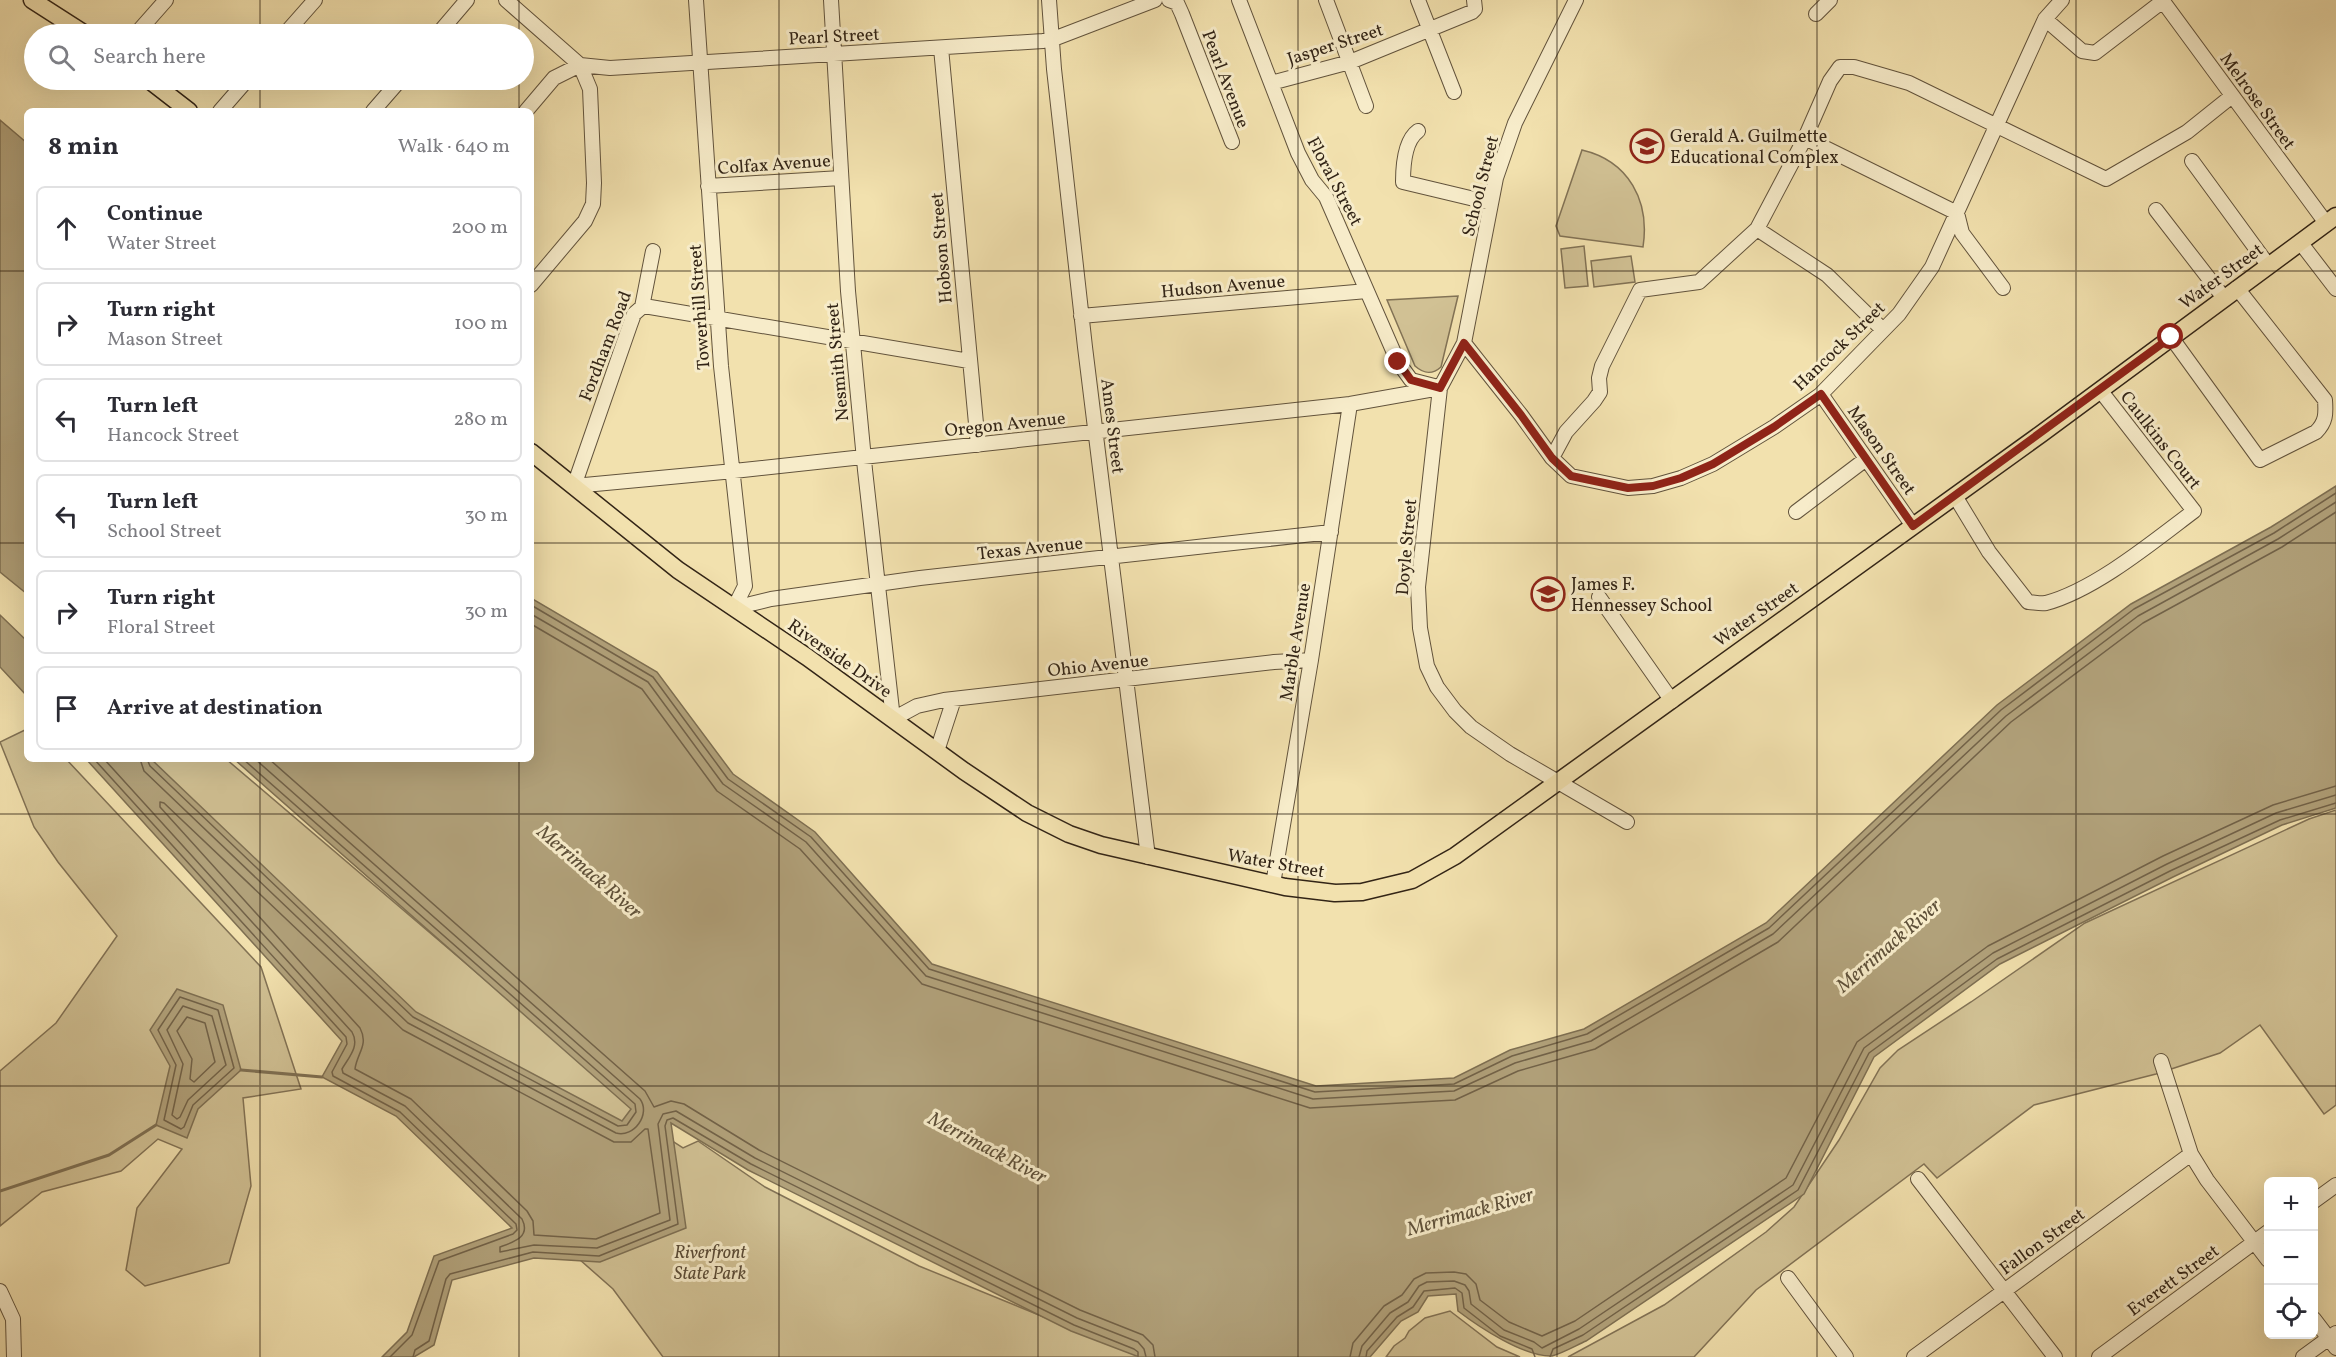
<!DOCTYPE html>
<html lang="en">
<head>
<meta charset="utf-8">
<style>
	body { margin:0; font-family:Vollkorn,serif; background:#f7f7f7; color:#2b2b33 }
	.controls { position:absolute; right:18px; bottom:18px; display:grid; overflow:hidden; border-radius:9px; box-shadow:0 6px 24px #0002 }
	.controls button { width:54px; height:54px; display:grid; place-items:center; padding:0; border:0; border-bottom:2px solid #e1e1e2; background:#fff; color:#2b2b33; font:30px sans-serif }
	.stop { position:absolute; width:18px; height:18px; margin:-14px; border:4px solid #8f2418; border-radius:50%; background:#fff }
	.stop.end { background:#8f2418; border-color:#fff; box-shadow:0 2px 6px #0008 }
	.list { margin:0; padding:0; list-style:none }
	h2 { display:flex; justify-content:space-between; align-items:center; height:78px; margin:0; padding:0 24px; font-size:26px }
	h2 small { font-size:20px; font-weight:400; color:#7c7c81 }
	.list li { display:grid; grid-template-columns:39px 1fr auto; gap:18px; align-items:center; box-sizing:border-box; height:84px; margin:0 12px 12px; padding:0 12px; border:2px solid #e1e1e2; border-radius:9px }
	.list b { display:block; font-size:22px; white-space:nowrap }
	.list p { margin:0; font-size:20px; white-space:nowrap; color:#7c7c81 }
	.list em { font-size:20px; font-style:normal; color:#7c7c81 }
	.icon { flex:none; width:33px; height:33px; fill:none; stroke:currentColor; stroke-width:2; stroke-linecap:round; stroke-linejoin:round }
	.map { position:relative; flex:none; width:2336px; height:1357px; overflow:hidden }
	.search { position:absolute; background:#fff; box-shadow:0 6px 24px #0002; left:24px; top:24px; width:510px; height:66px; display:flex; align-items:center; gap:15px; box-sizing:border-box; padding:0 21px; border-radius:33px; color:#7c7c81; font-size:22px }
	.panel { position:absolute; background:#fff; box-shadow:0 6px 24px #0002; left:24px; top:108px; width:510px; height:654px; border-radius:9px }
	.map>svg:first-child { display:block }
</style>
</head>
<body>
<div class="map">
<svg width="2336" height="1357" viewBox="0 0 2336 1357">
	<rect width="100%" height="100%" fill="#f2e1ae"/>
	<filter id="stains"><feTurbulence type="fractalNoise" baseFrequency=".00333" numOctaves="4"/><feColorMatrix values="0 0 0 0 .2 0 0 0 0 .09 0 0 0 0 .02 0 0 0 .5 -.17"/></filter>
	<radialGradient id="worn" r=".72"><stop offset=".6" stop-color="#630" stop-opacity="0"/><stop offset="1" stop-color="#630" stop-opacity=".3"/></radialGradient>
	<!-- green -->
	<path fill="#d1c194" stroke="#827255" stroke-width="1.5" d="M1582,150C1629,161 1650,201 1643,247L1560,236L1556,226Z
		M1584,246L1588,286L1565,288L1561,249Z
		M1631,256L1635,282L1594,287L1591,261Z
		M1458,296L1441,367C1432,375 1424,374 1415,366L1387,300Z
		M27,729V759H66L261,967L301,1089L243,1098L251,1186L229,1263L145,1286L126,1270L137,1208L182,1149L158,1139L121,1171L42,1192L0,1226V1071L56,1023L117,936L58,862L34,827L0,742Z
		M93,759H226L597,1075L655,1130L683,1148L698,1141L765,1187L919,1266L1142,1357H663L613,1289L562,1244Z
		M2336,810V1105L2324,1114L2260,1025L2220,1053L2156,1074L2034,1105L1937,1178L1924,1164L1756,1290L1694,1357H1568L1664,1305L1766,1232L1794,1207L1839,1140L1880,1068L1898,1050L1971,1002L2085,923L2309,819Z
		M1450,1311L1497,1347L1520,1357H1386L1394,1346L1405,1338L1409,1331L1425,1318Z"/>
	<!-- water -->
	<path fill="#b1a17a" stroke="#7e6f52" stroke-width="1.5" d="M0,120L27,143V594L0,572Z
		M2336,486V808L2282,825L2173,877L2000,964L1874,1057L1804,1194L1586,1341C1575,1346 1563,1353 1552,1356C1524,1357 1479,1327 1458,1311L1456,1294L1428,1296L1418,1312L1401,1321L1370,1357H1139L1071,1331L748,1170L671,1123L686,1228L600,1262L534,1258L452,1280L434,1345L414,1357H382L407,1332L434,1256L512,1228L396,1116L322,1077L342,1041L86,759H151L416,1012L622,1121L631,1109L234,759H531V598L657,672L733,774L815,832L932,964L1316,1086L1454,1078L1510,1050L1584,1029L1766,923L1997,705L2131,604L2271,527Z
		M0,615L27,641V696L0,667Z
		M177,989L223,1005L241,1070L198,1109L187,1138L156,1125L170,1066L150,1030Z"/>
	<g fill="none" stroke-linecap="round" stroke-linejoin="round">
		<!-- shore -->
		<path stroke="#726248" stroke-width="1.5" d="M531,605L653,677L728,779L811,837L929,969L1315,1092L1454,1084L1512,1056L1587,1034L1769,928L2001,710L2134,609L2274,533L2336,493
			M531,614L648,682L723,784L806,842L926,976L1313,1099L1454,1091L1515,1063L1591,1041L1773,934L2006,716L2138,616L2278,539L2336,502
			M531,624L642,689L717,791L800,849L922,984L1310,1108L1455,1100L1518,1071L1595,1049L1778,942L2011,722L2143,623L2282,547L2336,512
			M94,759L346,1037L347,1044L332,1072L333,1076L400,1112L516,1224L517,1230L513,1234L439,1261L412,1335L390,1357
			M104,759L352,1032C360,1046 349,1057 342,1069L343,1073L405,1106L522,1219C531,1237 514,1242 500,1247V1252L534,1245L597,1248L670,1220L658,1124L663,1114L676,1111L755,1158L1077,1318L1138,1342L1144,1349L1146,1357
			M140,759L144,771L408,1023L616,1133C634,1138 651,1114 640,1099L255,759
			M147,759L150,766L413,1017L618,1126L627,1125L636,1112L635,1104L243,759
			M269,759L645,1091L654,1107L671,1101L684,1104L759,1150L1080,1310L1143,1335L1153,1345L1155,1357
			M160,802L164,803L403,1030L614,1142H631L645,1129H648L660,1213L596,1239L534,1235L533,1221L527,1211L411,1099L355,1069C357,1053 369,1045 360,1028L160,807Z
			M180,997L218,1010L234,1068L193,1105L184,1127L181,1129L164,1120L176,1065L158,1030Z
			M183,1006L212,1016L226,1065L188,1100L180,1117L177,1119L172,1115L183,1064L167,1030Z
			M187,1017L205,1023L215,1062L194,1082L190,1079L192,1059L177,1031Z
			M413,1357L415,1350L429,1341L446,1279L450,1274L533,1252L599,1256L678,1224L665,1126L667,1120L673,1118L751,1164L1074,1325L1134,1349L1138,1352V1357
			M1350,1357L1353,1343L1384,1306L1402,1295L1414,1279L1426,1273L1454,1272L1466,1274L1476,1284L1480,1300L1509,1322L1542,1336L1575,1321L1786,1178L1857,1042L1988,946L2163,856L2273,805L2336,786
			M1359,1357L1362,1346L1390,1313L1408,1302L1419,1286L1427,1282L1454,1281L1465,1285L1469,1291L1471,1304L1504,1330L1534,1342L1542,1348L1579,1329L1793,1185L1864,1048L1993,953L2167,864L2276,813L2336,795
			M1366,1357L1367,1351L1397,1317L1413,1307L1424,1291L1455,1288L1462,1293L1464,1308L1500,1336L1532,1349L1535,1357
			M1550,1357L1553,1349L1583,1335L1798,1190L1869,1053L1997,959L2170,871L2280,820L2336,803"/>
		<!-- stream -->
		<path stroke="#7e6f52" stroke-width="3" d="M241,1070L322,1077
			M0,1191L109,1155L156,1125"/>
		<defs>
			<path id="minor" d="M506,0L580,65L590,89L594,183L593,204L585,221L531,285
				M696,0L721,366L745,586L734,608
				M831,0L848,291L865,470L893,719L917,706L944,700L1274,662L1311,660
				M1049,0L1054,69L1085,347L1148,857
				M1169,0L1177,3L1182,14L1232,142
				M1239,0L1298,153L1312,180L1326,197L1398,362L1411,380L1438,387
				M1326,0L1366,106
				M1418,0L1454,92
				M1576,0L1515,123L1496,178L1464,343L1440,388L1418,587L1420,628L1427,666L1437,687L1455,711L1471,727L1510,754L1627,822
				M2162,0L2326,223
				M1816,14L1830,0
				M2045,19L2082,51L2095,53L2163,1
				M136,34L166,0
				M285,34L315,0
				M438,34L467,0
				M941,48L978,445
				M1271,83L1350,62L1472,12L1475,9L1474,0
				M220,111L247,80
				M373,111L400,80
				M526,111L554,78L580,65L610,68L1043,41L1056,38L1155,0
				M1418,131C1404,141 1403,167 1403,182L1491,203
				M1805,138L1957,213L1962,233L2003,288
				M2192,161L2268,265
				M708,186L841,178
				M2156,210L2224,298
				M1757,229L1827,275L1883,330
				M2300,242L2336,289
				M653,251L642,307L634,314L630,325L574,486L734,471L1350,404L1440,388
				M642,307H650L969,361
				M1081,316L1367,291
				M2171,337L2260,460L2316,432C2326,422 2326,414 2325,400L2237,288
				M1464,343L1521,415L1552,458L1571,476L1628,488L1653,486L1681,478L1713,464L1774,427L1820,395L1899,314L1932,267L2045,19L2062,0
				M1821,394L1913,526
				M1552,458L1566,432L1594,401L1600,392L1599,378L1602,366L1640,290L1699,282L1757,229L1805,138L1830,81L1840,67H1854L1909,83L2106,179L2187,132L2232,96
				M1955,496L1989,552L2028,602C2033,602 2040,604 2046,603C2095,590 2154,541 2194,511L2100,390
				M1796,512L1866,459
				M1599,597L1672,701
				M734,608L771,599L920,578L1331,532
				M937,751L954,699
				M1273,884L1311,660L1350,404
				M2161,1061L2191,1154L2207,1180L2268,1260
				M1918,1179L2055,1357
				M2314,1201L2336,1185
				M1788,1278L1846,1357
				M0,1291L13,1319L14,1357
				M2314,1319L2336,1348
				M1914,1357L2191,1154
				M2099,1357L2268,1232
				M2303,1357L2336,1333"/>
			<path id="major" d="M32,0L85,34
				M149,80L189,111
				M531,452L678,570L807,657L964,771L1027,813L1069,834L1101,845L1285,887L1335,893L1362,892L1412,880L1455,856L2041,434L2336,216"/>
		</defs>
		<!-- minor casing -->
		<use href="#minor" stroke="#62533c" stroke-width="16"/>
		<!-- major casing -->
		<use href="#major" stroke="#322416" stroke-width="19"/>
		<!-- minor -->
		<use href="#minor" stroke="#f7ecca" stroke-width="14"/>
		<!-- major -->
		<use href="#major" stroke="#f2e1ae" stroke-width="16"/>
	</g>
	<g fill="none" stroke-linecap="round" stroke-linejoin="round">
		<!-- route -->
		<path stroke="#8f2418" stroke-width="8" d="M1398,362L1411,380L1440,388L1464,343L1521,415L1552,458L1571,476L1628,488L1653,486L1681,478L1713,464L1774,427L1821,394L1913,526L2171,337"/>
	</g>
	<!-- grid -->
	<path fill="none" stroke="#322416" stroke-width="1.5" stroke-opacity="0.55" d="M260,0V34M519,0V34M779,0V1357M1038,0V1357M1298,0V1357M1557,0V1357M1817,0V1357M2076,0V1357M260,80V111M519,80V111M0,271H27M531,271H2336M0,543H27M531,543H2336M260,759V1357M519,759V1357M0,814H2336M0,1086H2336"/>
	<!-- icons -->
	<defs>
		<symbol id="school-ring" viewBox="-11 -11 22 22"><circle r="9.5" fill="#f7ecca" stroke="#8f2418" stroke-width="1.5"/><path d="M0-5L7-2L0 1L-7-2ZM-4 1L0 2.5L4 1V4Q0 6-4 4Z" fill="#8f2418"/></symbol>
	</defs>
	<g fill-rule="evenodd">
		<use href="#school-ring" x="1628" y="127" width="38" height="38"/>
		<use href="#school-ring" x="1529" y="575" width="38" height="38"/>
	</g>
	<g text-anchor="middle" stroke-width="6" stroke-linejoin="round" paint-order="stroke">
		<!-- street labels -->
		<g font-size="18" fill="#322416" stroke="#f7ecca">
			<text transform="translate(834 36) rotate(-3)" y="6">Pearl Street</text>
			<text transform="translate(1335 44) rotate(-18)" y="6">Jasper Street</text>
			<text transform="translate(1226 79) rotate(69)" y="6">Pearl Avenue</text>
			<text transform="translate(2258 101) rotate(54)" y="6">Melrose Street</text>
			<text transform="translate(774 164) rotate(-4)" y="6">Colfax Avenue</text>
			<text transform="translate(1335 181) rotate(62)" y="6">Floral Street</text>
			<text transform="translate(1480 186) rotate(-76)" y="6">School Street</text>
			<text transform="translate(941 248) rotate(-95)" y="6">Hobson Street</text>
			<text transform="translate(2221 276) rotate(-36)" y="6">Water Street</text>
			<text transform="translate(1223 286) rotate(-5)" y="6">Hudson Avenue</text>
			<text transform="translate(699 307) rotate(-94)" y="6">Towerhill Street</text>
			<text transform="translate(605 346) rotate(-69)" y="6">Fordham Road</text>
			<text transform="translate(1839 346) rotate(-44)" y="6">Hancock Street</text>
			<text transform="translate(837 362) rotate(-95)" y="6">Nesmith Street</text>
			<text transform="translate(1005 424) rotate(-6)" y="6">Oregon Avenue</text>
			<text transform="translate(1113 426) rotate(83)" y="6">Ames Street</text>
			<text transform="translate(2161 440) rotate(52)" y="6">Caulkins Court</text>
			<text transform="translate(1882 450) rotate(55)" y="6">Mason Street</text>
			<text transform="translate(1406 547) rotate(-85)" y="6">Doyle Street</text>
			<text transform="translate(1030 548) rotate(-6)" y="6">Texas Avenue</text>
			<text transform="translate(1756 614) rotate(-35)" y="6">Water Street</text>
			<text transform="translate(1295 642) rotate(-81)" y="6">Marble Avenue</text>
			<text transform="translate(840 658) rotate(35)" y="6">Riverside Drive</text>
			<text transform="translate(1098 665) rotate(-6)" y="6">Ohio Avenue</text>
			<text transform="translate(1276 863) rotate(10)" y="6">Water Street</text>
			<text transform="translate(2042 1241) rotate(-36)" y="6">Fallon Street</text>
			<text transform="translate(2173 1280) rotate(-36)" y="6">Everett Street</text>
		</g>
		<!-- poi labels -->
		<g font-size="18" fill="#322416" stroke="#f7ecca" text-anchor="start">
			<text x="1670" y="142">Gerald A. Guilmette<tspan x="1670" dy="21">Educational Complex</tspan></text>
			<text x="1571" y="590">James F.<tspan x="1571" dy="21">Hennessey School</tspan></text>
		</g>
		<!-- park labels -->
		<g font-size="18" font-style="italic" fill="#5a4b36" stroke="#f7ecca">
			<text x="710" y="1258">Riverfront<tspan x="710" dy="21">State Park</tspan></text>
		</g>
		<!-- water labels -->
		<g font-size="20" font-style="italic" fill="#5e5039" stroke="#f7ecca">
			<text transform="translate(590 871) rotate(41)" y="7">Merrimack River</text>
			<text transform="translate(1888 945) rotate(-41)" y="7">Merrimack River</text>
			<text transform="translate(988 1147) rotate(28)" y="7">Merrimack River</text>
			<text transform="translate(1470 1211) rotate(-16)" y="7">Merrimack River</text>
		</g>
	</g>
	<rect width="100%" height="100%" filter="url(#stains)"/>
	<rect width="100%" height="100%" fill="url(#worn)"/>
</svg>
<div class="controls">
<button>+</button>
<button>−</button>
<button><svg class="icon" aria-label="locate" viewBox="0 0 24 24"><circle cx="12" cy="12" r="6"/><path d="M12 2v4M12 18v4M2 12h4M18 12h4"/></svg></button>
</div>
<div class="stop" style="left:2171px;top:337px"></div>
<div class="stop end" style="left:1398px;top:362px"></div>
<div class="search"><svg class="icon" aria-label="search" viewBox="0 0 24 24"><circle cx="10" cy="10" r="6"/><path d="M15 15l6 6"/></svg>Search here</div>
<section class="panel">
<h2>8 min<small>Walk · 640 m</small></h2>
<ul class="list">
<li><svg class="icon" aria-label="ahead" viewBox="0 0 24 24"><path d="M12 20V5M6 11l6-6 6 6"/></svg><div><b>Continue</b><p>Water Street</p></div><em>200 m</em></li>
<li><svg class="icon" aria-label="right" viewBox="0 0 24 24"><path d="M7 20v-9h11M14 6l5 5-5 5"/></svg><div><b>Turn right</b><p>Mason Street</p></div><em>100 m</em></li>
<li><svg class="icon" aria-label="left" viewBox="0 0 24 24"><path d="M17 20v-9H6M10 6l-5 5 5 5"/></svg><div><b>Turn left</b><p>Hancock Street</p></div><em>280 m</em></li>
<li><svg class="icon" aria-label="left" viewBox="0 0 24 24"><path d="M17 20v-9H6M10 6l-5 5 5 5"/></svg><div><b>Turn left</b><p>School Street</p></div><em>30 m</em></li>
<li><svg class="icon" aria-label="right" viewBox="0 0 24 24"><path d="M7 20v-9h11M14 6l5 5-5 5"/></svg><div><b>Turn right</b><p>Floral Street</p></div><em>30 m</em></li>
<li><svg class="icon" aria-label="arrive" viewBox="0 0 24 24"><path d="M6 21V4h12l-3 4 3 4H6"/></svg><div><b>Arrive at destination</b></div></li>
</ul>
</section>
</div>
</body>
</html>
